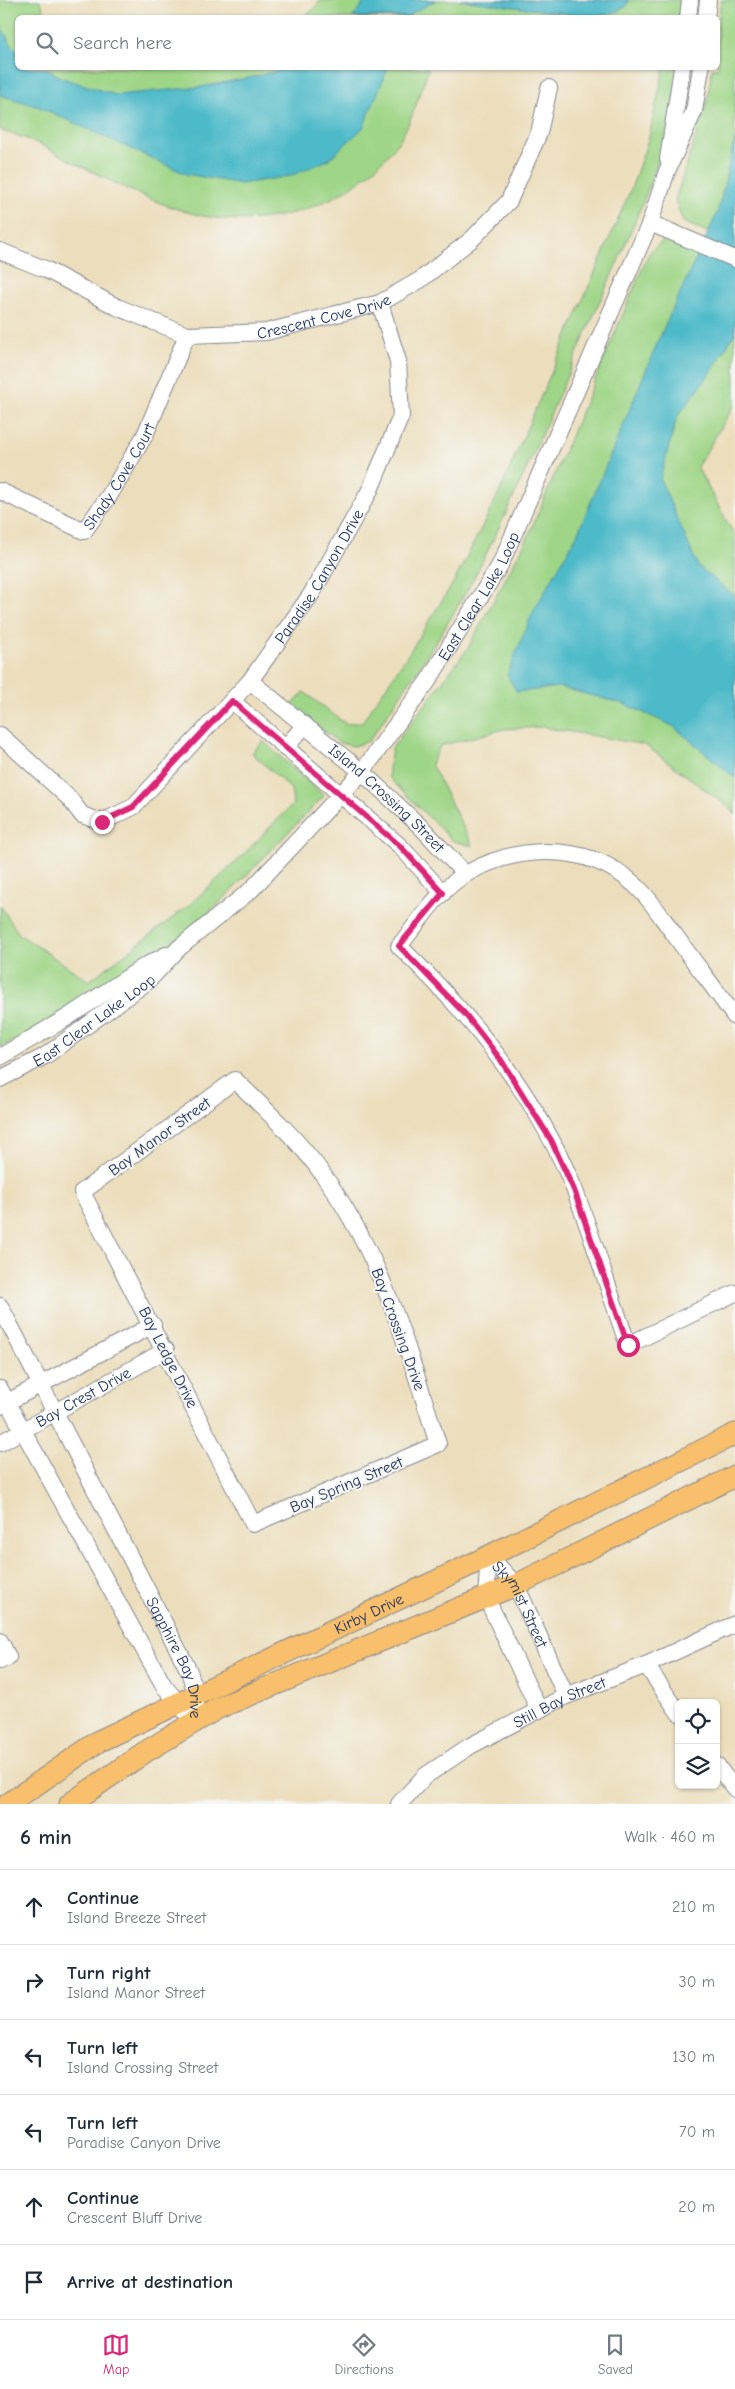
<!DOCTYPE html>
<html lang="en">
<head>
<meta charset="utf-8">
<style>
	body { margin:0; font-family:"Comic Neue",sans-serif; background:#f2f2f3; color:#1f2937 }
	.controls { position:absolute; right:15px; bottom:15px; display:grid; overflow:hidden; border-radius:8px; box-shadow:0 1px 4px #0004 }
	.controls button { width:45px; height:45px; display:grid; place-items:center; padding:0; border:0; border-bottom:1px solid #e0e1e3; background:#fff; color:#1f2937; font:25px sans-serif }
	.stop { position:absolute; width:15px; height:15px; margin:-11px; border:4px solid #db2777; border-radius:50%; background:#fff }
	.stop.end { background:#db2777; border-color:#fff; box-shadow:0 1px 5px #0008 }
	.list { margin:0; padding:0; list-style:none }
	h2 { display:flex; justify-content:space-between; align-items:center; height:65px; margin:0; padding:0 20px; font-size:21px }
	h2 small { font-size:16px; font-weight:400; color:#747a83 }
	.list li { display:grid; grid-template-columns:32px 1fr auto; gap:15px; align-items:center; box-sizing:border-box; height:75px; padding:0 20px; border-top:1px solid #e0e1e3 }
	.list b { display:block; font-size:19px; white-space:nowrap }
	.list p { margin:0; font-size:16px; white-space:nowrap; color:#747a83 }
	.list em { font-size:16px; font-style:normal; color:#747a83 }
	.icon { flex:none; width:28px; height:28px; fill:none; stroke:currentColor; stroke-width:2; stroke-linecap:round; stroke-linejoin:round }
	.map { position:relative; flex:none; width:735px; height:1804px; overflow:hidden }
	.search { position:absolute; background:#fff; box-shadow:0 1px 4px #0004; left:15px; right:15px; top:15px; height:55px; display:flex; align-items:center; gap:12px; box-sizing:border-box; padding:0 18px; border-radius:8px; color:#747a83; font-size:19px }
	.sheet { height:515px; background:#fff }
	nav { display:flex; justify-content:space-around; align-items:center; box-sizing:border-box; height:70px; border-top:1px solid #e0e1e3; background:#fff; font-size:14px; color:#747a83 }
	nav a { display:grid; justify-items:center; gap:2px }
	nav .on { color:#db2777 }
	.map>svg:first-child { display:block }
</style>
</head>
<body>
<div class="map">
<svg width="735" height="1804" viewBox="0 0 735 1804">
	<rect width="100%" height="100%" fill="#f6f6f2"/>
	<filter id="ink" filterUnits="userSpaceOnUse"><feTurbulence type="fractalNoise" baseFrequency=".02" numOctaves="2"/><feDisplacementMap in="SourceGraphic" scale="10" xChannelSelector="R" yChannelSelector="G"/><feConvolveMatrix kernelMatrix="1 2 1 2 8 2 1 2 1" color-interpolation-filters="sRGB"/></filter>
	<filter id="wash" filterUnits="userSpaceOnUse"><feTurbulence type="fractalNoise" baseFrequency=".0096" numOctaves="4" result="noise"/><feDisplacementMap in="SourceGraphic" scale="20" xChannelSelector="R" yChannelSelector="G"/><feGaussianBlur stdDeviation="1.12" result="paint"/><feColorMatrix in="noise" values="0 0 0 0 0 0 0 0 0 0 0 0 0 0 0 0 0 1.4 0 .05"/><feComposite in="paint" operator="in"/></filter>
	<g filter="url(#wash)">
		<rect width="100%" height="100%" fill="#ecdebc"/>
		<!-- green -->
		<path fill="#9ed586" stroke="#5c8272" d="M0,0H40L46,17L18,18V68H429C420,91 413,120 399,141C354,204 270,233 194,214C156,204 118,185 83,167C68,160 54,151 39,144C27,138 13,135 0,130Z
			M321,0H683L682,18H301L313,10Z
			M721,0H735V244L683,222L675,200L707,102L712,68H718V24Z
			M664,68H678C670,155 628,237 593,317C553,407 516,499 470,585C440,639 404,690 369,741L354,746L339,743L292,705L304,692L346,724L362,722L407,656L455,580L499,493L631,189L649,137Z
			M666,238L735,269V404L697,467L735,536V815L732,810L645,745L542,727L504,729L440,746L431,764L473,846L453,841L388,777L392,748L468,648L527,539L649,253Z
			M263,741L324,796L199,924L35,1029L0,1048V905L19,934L89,981L187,907L237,861L293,804L291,789L252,753Z"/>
		<!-- water -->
		<path fill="#4dbac9" stroke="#347494" d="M366,0H436L411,14L410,17H353Z
			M459,0H629L626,7L608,15H578Z
			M0,25L13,47L17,50L18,68H45L62,78L116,95L201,87L258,76L287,68H388L363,128L328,160L290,176L241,184L186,174L39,107L0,95Z
			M735,139V333L712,371L677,417L660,479L698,566L735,596V778L673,726L624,704L559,687L517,692L507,675L532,614L577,535L662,332L718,211Z"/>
	</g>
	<g filter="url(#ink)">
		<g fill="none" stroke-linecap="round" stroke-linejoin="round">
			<defs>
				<g id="minor">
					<path d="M688,18L690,0"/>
					<path d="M706,18L708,0"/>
					<path d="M668,159L682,68"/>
					<path d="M650,223L735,259"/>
					<path id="s1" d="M0,251L47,270L117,307L187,335L266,332L380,303L420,280L472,239L509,201L539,133L549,88"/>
					<path id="s2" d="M0,491L84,531L109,496L145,435L187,335"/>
					<path id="s3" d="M250,681L362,772L423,829L465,874"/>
					<path d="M232,701L400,846L443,893"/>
					<path id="s4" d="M0,735L69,798L82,815L102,822L133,807L250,681L312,593L370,490L401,416L398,361L380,303"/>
					<path d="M285,748L305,725"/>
					<path d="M735,1017C715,989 694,962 674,934C664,921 655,906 644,894C598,843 524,841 466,874C438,890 419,922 399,946C471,1015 538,1097 575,1191C594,1241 610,1294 628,1345L735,1293"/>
					<path d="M0,1057L68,1017L145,966L166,955"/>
					<path id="s5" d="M0,1079L45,1056L148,981L179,948L251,890L362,772L428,681L500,565L650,223L667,171L694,111L701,68"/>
					<path d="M235,1080C263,1107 292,1134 316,1165C382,1253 405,1341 438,1444L253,1524L82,1192Z"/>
					<path id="s6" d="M0,1306L189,1671L196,1694V1721"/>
					<path d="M0,1389L164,1686L185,1711"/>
					<path d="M0,1406L153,1325"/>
					<path id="s7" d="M0,1443L166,1350"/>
					<path d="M489,1556L486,1597L539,1710"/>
					<path id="s8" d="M489,1556L516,1585L566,1696"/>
					<path d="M0,1641L8,1657L0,1661"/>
					<path d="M646,1665L679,1713"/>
					<path d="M716,1765L735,1789"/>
					<path id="s9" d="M399,1804L425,1776L470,1746L566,1696L646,1665L735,1624"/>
				</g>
				<g id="major">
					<path id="s10" d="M8,1804L99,1741L489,1556L735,1434"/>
					<path d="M70,1804L145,1752L218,1708L516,1585L735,1476"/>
				</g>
			</defs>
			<!-- minor casing -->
			<use href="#minor" stroke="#84868d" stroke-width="18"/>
			<!-- major casing -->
			<use href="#major" stroke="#84868d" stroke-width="23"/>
			<!-- minor -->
			<use href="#minor" stroke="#fff" stroke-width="16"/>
			<!-- major -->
			<use href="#major" stroke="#f8bf6c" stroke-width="21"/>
		</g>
	</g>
	<g fill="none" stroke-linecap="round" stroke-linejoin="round" filter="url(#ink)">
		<!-- route -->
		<path stroke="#db2777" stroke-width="6" d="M102,822L133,807L232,701L400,846L443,893L399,946L465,1014L501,1060L551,1140L574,1190L628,1345"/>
	</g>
	<g text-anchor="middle" stroke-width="4" stroke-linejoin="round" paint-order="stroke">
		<!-- street labels -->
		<g font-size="16" fill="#1b2f5e" stroke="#f6f6f2">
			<text dy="6" stroke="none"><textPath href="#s1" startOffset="344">Crescent Cove Drive</textPath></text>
			<text dy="6" stroke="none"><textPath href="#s2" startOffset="158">Shady Cove Court</textPath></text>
			<text dy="6" stroke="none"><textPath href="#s4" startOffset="468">Paradise Canyon Drive</textPath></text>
			<text dy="6" stroke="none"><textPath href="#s5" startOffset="689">East Clear Lake Loop</textPath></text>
			<text dy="6" stroke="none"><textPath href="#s3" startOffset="180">Island Crossing Street</textPath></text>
			<text dy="6" stroke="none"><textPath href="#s5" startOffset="111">East Clear Lake Loop</textPath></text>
			<text transform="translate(159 1136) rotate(-36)" y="6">Bay Manor Street</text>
			<text transform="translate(399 1329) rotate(70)" y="6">Bay Crossing Drive</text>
			<text transform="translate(169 1357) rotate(63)" y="6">Bay Ledge Drive</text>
			<text dy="6" stroke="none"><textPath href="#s7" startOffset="95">Bay Crest Drive</textPath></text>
			<text transform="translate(346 1484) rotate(-23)" y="6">Bay Spring Street</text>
			<text dy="6" stroke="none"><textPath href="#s8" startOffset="58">Skymist Street</textPath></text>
			<text dy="6" stroke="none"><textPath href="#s10" startOffset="409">Kirby Drive</textPath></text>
			<text dy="6" stroke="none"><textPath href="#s6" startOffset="394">Sapphire Bay Drive</textPath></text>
			<text dy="6" stroke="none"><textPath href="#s9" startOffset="192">Still Bay Street</textPath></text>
		</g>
	</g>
</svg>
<div class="controls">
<button><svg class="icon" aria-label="locate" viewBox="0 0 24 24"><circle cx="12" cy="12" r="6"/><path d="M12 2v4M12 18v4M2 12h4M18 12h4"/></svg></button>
<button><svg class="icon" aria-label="layers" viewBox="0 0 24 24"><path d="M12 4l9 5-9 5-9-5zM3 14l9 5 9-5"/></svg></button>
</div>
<div class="stop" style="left:628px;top:1345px"></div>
<div class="stop end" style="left:102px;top:822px"></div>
<div class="search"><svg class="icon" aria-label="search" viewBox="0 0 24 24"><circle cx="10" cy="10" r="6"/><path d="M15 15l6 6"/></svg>Search here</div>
</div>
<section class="sheet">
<h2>6 min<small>Walk · 460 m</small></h2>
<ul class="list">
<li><svg class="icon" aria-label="ahead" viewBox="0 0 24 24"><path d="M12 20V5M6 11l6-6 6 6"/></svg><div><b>Continue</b><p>Island Breeze Street</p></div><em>210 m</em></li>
<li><svg class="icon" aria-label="right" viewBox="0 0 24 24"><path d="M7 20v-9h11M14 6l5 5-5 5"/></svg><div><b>Turn right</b><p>Island Manor Street</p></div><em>30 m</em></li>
<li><svg class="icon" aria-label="left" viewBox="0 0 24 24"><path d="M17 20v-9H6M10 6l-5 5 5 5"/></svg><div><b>Turn left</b><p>Island Crossing Street</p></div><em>130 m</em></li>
<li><svg class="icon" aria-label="left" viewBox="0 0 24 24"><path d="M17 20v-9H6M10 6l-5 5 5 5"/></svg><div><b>Turn left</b><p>Paradise Canyon Drive</p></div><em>70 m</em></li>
<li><svg class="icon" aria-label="ahead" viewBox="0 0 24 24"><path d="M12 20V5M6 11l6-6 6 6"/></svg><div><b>Continue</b><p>Crescent Bluff Drive</p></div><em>20 m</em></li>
<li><svg class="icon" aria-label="arrive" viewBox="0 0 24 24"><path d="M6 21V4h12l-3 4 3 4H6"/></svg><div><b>Arrive at destination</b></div></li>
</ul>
</section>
<nav>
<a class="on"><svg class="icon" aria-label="map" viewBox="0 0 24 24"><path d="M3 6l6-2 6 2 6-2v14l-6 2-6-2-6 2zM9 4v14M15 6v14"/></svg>Map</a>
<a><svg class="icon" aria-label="directions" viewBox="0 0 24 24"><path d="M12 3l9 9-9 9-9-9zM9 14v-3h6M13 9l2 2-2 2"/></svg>Directions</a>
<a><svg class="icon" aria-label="saved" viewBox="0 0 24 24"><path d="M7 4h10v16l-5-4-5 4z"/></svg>Saved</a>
</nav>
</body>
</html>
